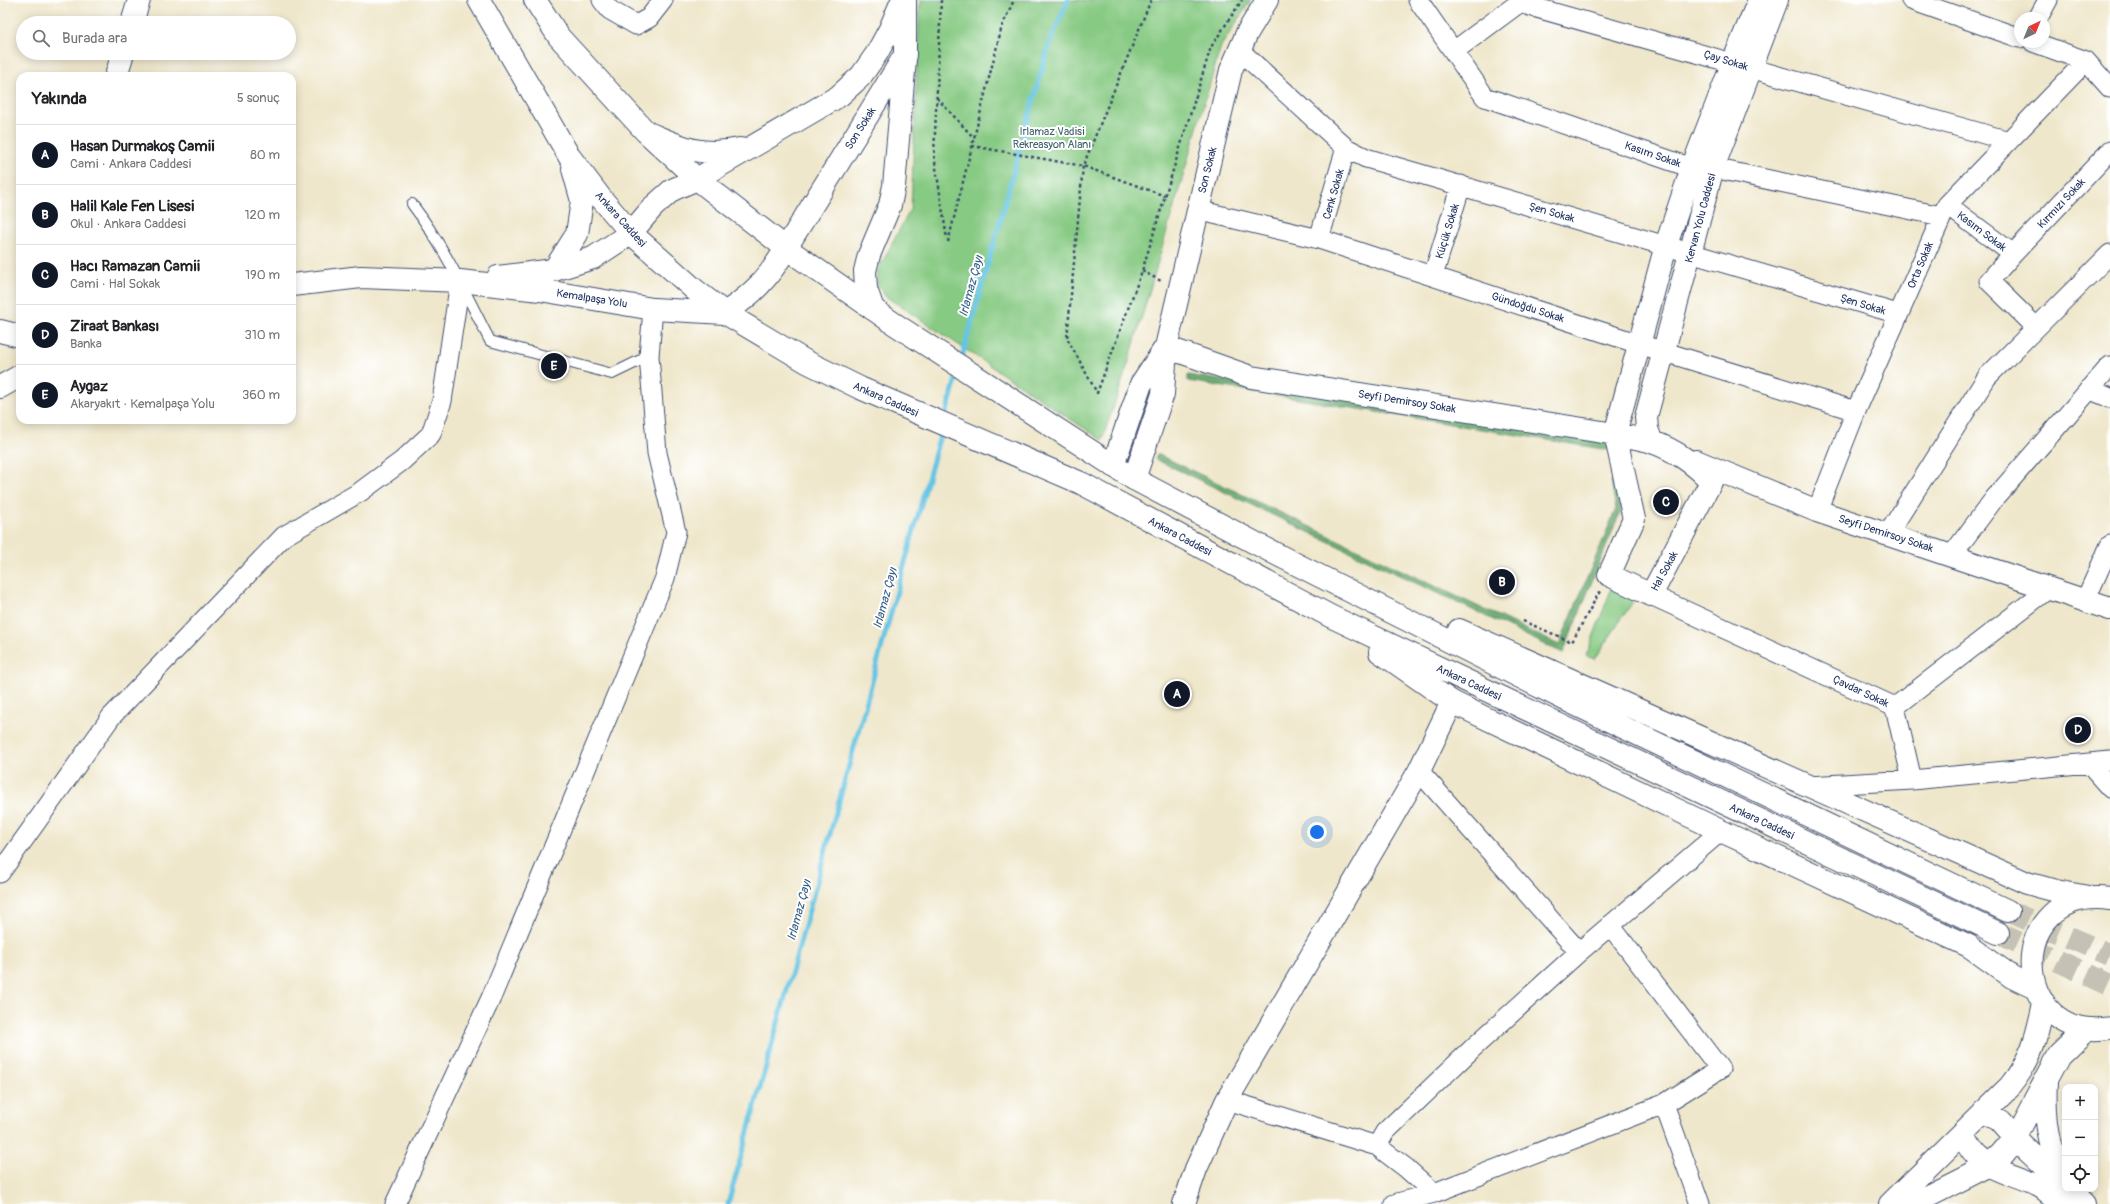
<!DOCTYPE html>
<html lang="tr">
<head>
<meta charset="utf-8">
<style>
	body { margin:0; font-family:Pangolin,sans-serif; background:#f6f6f6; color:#202124 }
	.controls { position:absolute; right:12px; bottom:12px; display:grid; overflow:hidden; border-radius:8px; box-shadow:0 2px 10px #0003 }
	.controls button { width:36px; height:36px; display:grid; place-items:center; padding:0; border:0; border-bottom:1px solid #e0e0e0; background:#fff; color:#202124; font:20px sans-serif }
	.compass { position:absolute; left:2014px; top:12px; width:36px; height:36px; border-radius:50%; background:#fff; box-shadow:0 2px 10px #0003; rotate:43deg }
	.you { position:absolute; left:1317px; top:832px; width:14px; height:14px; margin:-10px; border:3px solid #fff; border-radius:50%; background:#1a73e8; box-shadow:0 0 0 6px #1a73e833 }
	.badge { display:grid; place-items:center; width:26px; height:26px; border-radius:50%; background:#111827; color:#fff; font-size:13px; font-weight:700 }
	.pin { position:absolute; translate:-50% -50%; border:2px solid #fff; box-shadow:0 1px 4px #0006 }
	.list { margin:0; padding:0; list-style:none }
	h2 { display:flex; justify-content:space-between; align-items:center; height:52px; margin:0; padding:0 16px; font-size:17px }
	h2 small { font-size:13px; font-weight:400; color:#757577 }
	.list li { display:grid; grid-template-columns:26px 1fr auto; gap:12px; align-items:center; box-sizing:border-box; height:60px; padding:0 16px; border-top:1px solid #e0e0e0 }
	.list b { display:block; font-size:15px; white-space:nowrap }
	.list p { margin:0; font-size:13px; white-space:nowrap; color:#757577 }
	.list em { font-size:13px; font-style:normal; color:#757577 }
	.icon { flex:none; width:22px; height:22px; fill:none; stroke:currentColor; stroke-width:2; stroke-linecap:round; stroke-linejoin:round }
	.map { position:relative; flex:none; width:2110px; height:1204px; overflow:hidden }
	.search { position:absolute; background:#fff; box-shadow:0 2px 10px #0003; left:16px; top:16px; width:280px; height:44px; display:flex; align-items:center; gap:10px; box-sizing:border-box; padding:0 14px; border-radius:22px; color:#757577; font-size:15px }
	.panel { position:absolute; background:#fff; box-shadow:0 2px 10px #0003; left:16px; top:72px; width:280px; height:352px; border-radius:12px }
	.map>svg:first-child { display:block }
</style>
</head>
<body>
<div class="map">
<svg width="2110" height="1204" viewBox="0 0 2110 1204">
	<rect width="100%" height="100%" fill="#fff"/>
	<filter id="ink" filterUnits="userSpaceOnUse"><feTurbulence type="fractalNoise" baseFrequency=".025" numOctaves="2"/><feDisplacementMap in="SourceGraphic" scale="8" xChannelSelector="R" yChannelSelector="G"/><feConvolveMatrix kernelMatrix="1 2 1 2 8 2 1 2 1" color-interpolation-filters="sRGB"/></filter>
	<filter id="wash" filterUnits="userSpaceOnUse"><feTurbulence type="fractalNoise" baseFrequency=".012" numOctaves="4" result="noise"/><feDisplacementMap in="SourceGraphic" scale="16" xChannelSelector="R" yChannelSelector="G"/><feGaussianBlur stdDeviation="0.9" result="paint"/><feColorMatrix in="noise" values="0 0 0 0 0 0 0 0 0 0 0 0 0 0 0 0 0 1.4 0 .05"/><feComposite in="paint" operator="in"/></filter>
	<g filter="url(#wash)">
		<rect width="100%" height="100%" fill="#efe7cb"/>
		<!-- green -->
		<path fill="#87ca83" stroke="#517c70" d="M920,0H1251L1221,46L1129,361L1102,440L885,296L877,284L878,270L911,208Z
			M1612,587L1636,597L1595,659L1586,656Z"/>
		<!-- forest -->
		<path fill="#6dae71" stroke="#446e68" d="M1188,375L1609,443V450L1188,381Z
			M1157,454L1559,645L1616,509L1611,481H1616L1621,510L1563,653L1155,459Z"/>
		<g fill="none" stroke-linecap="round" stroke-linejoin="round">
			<!-- stream -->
			<path stroke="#65c5e4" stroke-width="5" d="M961,361L1049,44L1068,0
				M945,418L958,372
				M728,1204L942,428"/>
		</g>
	</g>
	<g filter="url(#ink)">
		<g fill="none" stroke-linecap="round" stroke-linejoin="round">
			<!-- highway-tunnel -->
			<path stroke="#c5c2b5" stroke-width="22" stroke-dasharray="22 11" stroke-linecap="butt" d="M2008,911L2110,955
				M1998,933L2110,985"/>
			<defs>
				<path id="lane" d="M412,204C444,246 466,294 490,341L612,374L649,356"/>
				<path id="street" d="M602,0L610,10L636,25L649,18L663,0
					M1418,0L1485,97L1692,168H1713L1941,216
					M1911,0L2020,38
					M2038,18L2048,0
					M2033,42L2086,61L2110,88
					M1239,50L1346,148L1366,158L1898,314
					M1454,51L1519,3L2009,141
					M1947,205L2013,254L1989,281L2036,327
					M1197,210L1319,239L1639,344L1856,411
					M1319,239L1346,148
					M2013,254L2110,151
					M1433,276L1461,185
					M2089,389L2110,398
					M1817,511L1856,411L1947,205L2086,61
					M1888,534L1987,377L2110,254
					M1952,555L1994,499L2110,366
					M1651,595L1895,707L2048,589
					M2085,601L2110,545
					M1895,707L1912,780
					M2088,763L2110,788
					M1419,771L1579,952
					M1808,786L1912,780L2110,761
					M0,873L111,717L284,536L360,492L402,461L431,434L442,401L460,281
					M1227,1100L1377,1146L1406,1168L1434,1193
					M1664,1104L1700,1204
					M1377,1146L1385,1132L1475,1046L1579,952L1721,831
					M395,1204L491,998L665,578L676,532L657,453L649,356L653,309
					M1394,1204L1434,1193L1664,1104L1720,1069L1610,925"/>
				<path id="secondary" d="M132,23L139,0
					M116,76L123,53
					M648,133C684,148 700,157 740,149
					M697,179L839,96L861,76L877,53L890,29L901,3
					M786,248L905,55V0
					M498,277L554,270L593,258L631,233
					M292,285L361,277L460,281L540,290L653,309L725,313
					M873,309L866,289L865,271L869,255L890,205L894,186L905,59
					M0,331L20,336
					M1166,347L1251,377L1615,434C1627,437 1640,438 1652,442C1673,449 1697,465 1711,482L1651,595L1609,575L1634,519L1615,434L1666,245L1692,168L1733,62L1759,0
					M0,387L20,376
					M1652,442L1647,429L1646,417L1713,168L1777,0
					M1696,461L1817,511L2110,609
					M1113,466L1141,384L1165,348
					M1134,479L1163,394L1166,347L1231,70L1247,33L1267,0
					M2046,1083C2044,1117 2048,1149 2065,1179
					M1983,1112L2000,1121L2015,1138L2065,1185
					M1965,1131C1970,1168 2008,1171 2037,1185C2046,1189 2054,1198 2061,1204
					M2069,1189L2085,1204
					M1184,1204L1196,1169L1227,1100L1419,771L1452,702
					M1890,1204L2010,1086C2032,1059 2037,1036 2044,1003
					M1913,1204L1990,1165L2001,1155L2015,1138L2059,1055L2086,1029"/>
				<path id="highway" d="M479,0L569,156L600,197L631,233L695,290L725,313L807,362L860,388L1081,483L1330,616L1998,933
					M535,0L559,37L646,132L697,179L786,248L893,323L1134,479L1278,555L1566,700L2008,911
					M631,233L653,207L672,190L697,179
					M554,270L577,234L582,201L573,169
					M725,313C753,294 769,278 786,248
					M1459,630L2027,883L2056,891L2088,897
					M1380,652L1452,702L1721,831L1969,946L2012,977L2035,988
					M2110,899C2003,885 2008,1044 2110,1028"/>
			</defs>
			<!-- lane casing -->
			<use href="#lane" stroke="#3b4b6e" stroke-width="12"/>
			<!-- street casing -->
			<use href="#street" stroke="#3b4b6e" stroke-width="21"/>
			<!-- secondary casing -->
			<use href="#secondary" stroke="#3b4b6e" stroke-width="24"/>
			<!-- highway casing -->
			<use href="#highway" stroke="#3b4b6e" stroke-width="24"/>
			<!-- path -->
			<path stroke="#3b4b6e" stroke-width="2.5" stroke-dasharray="3 3" stroke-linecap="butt" d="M941,0L934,155L947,239
				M1151,0L1083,166L1067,338L1097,393L1142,271L1211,47L1242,0
				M937,98L974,138
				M972,146L1083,166L1165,196
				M948,242L1002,26L1014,0
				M1142,271L1163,282
				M1523,621L1572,642L1600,591"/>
			<!-- lane -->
			<use href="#lane" stroke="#fff" stroke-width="10"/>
			<!-- street -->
			<use href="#street" stroke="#fff" stroke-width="19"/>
			<!-- secondary -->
			<use href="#secondary" stroke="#fff" stroke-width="22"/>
			<!-- highway -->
			<use href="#highway" stroke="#fff" stroke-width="22"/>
		</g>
	</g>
	<g text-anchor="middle" stroke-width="4" stroke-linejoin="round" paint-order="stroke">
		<!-- street labels -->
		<g font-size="11" fill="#1b2f5e" stroke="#fff">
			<text transform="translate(1726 60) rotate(17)" y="4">Çay Sokak</text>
			<text transform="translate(860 128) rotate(-58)" y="4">Son Sokak</text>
			<text transform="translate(1653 154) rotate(19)" y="4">Kasım Sokak</text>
			<text transform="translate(1207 170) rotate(-76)" y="4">Son Sokak</text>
			<text transform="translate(1333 194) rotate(-74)" y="4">Cenk Sokak</text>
			<text transform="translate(2061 203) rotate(-47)" y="4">Kırmızı Sokak</text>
			<text transform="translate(1552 212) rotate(16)" y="4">Şen Sokak</text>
			<text transform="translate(1700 218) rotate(-75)" y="4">Kervan Yolu Caddesi</text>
			<text transform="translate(621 219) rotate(48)" y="4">Ankara Caddesi</text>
			<text transform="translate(1447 231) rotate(-73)" y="4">Küçük Sokak</text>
			<text transform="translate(1982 231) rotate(37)" y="4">Kasım Sokak</text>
			<text transform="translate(1920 265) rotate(-67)" y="4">Orta Sokak</text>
			<text transform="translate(592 298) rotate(9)" y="4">Kemalpaşa Yolu</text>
			<text transform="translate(1863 304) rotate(17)" y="4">Şen Sokak</text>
			<text transform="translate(1528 307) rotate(18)" y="4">Gündoğdu Sokak</text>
			<text transform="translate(886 399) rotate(24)" y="4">Ankara Caddesi</text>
			<text transform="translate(1407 401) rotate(9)" y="4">Seyfi Demirsoy Sokak</text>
			<text transform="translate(1886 533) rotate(18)" y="4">Seyfi Demirsoy Sokak</text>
			<text transform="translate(1180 536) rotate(28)" y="4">Ankara Caddesi</text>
			<text transform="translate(1664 571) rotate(-61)" y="4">Hal Sokak</text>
			<text transform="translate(1469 682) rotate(25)" y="4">Ankara Caddesi</text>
			<text transform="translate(1861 691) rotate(25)" y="4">Çavdar Sokak</text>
			<text transform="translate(1762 821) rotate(25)" y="4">Ankara Caddesi</text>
		</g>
		<!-- park labels -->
		<g font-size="11" fill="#3b5e69" stroke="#fff">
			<text x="1052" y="135">Irlamaz Vadisi<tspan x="1052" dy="13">Rekreasyon Alanı</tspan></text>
		</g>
		<!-- water labels -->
		<g font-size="12" font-style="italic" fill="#315c86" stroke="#fff">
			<text transform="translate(971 286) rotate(-75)" y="4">Irlamaz Çayı</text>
			<text transform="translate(885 598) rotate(-75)" y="4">Irlamaz Çayı</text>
			<text transform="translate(799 910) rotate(-75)" y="4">Irlamaz Çayı</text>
		</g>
	</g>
</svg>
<div class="controls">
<button>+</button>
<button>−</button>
<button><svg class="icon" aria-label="locate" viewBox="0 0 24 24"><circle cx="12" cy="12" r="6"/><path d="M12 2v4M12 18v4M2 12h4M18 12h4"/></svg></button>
</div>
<svg class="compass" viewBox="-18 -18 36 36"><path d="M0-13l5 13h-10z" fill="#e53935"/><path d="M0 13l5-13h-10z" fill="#757577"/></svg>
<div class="you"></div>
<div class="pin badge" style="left:1177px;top:694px">A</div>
<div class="pin badge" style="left:1502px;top:582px">B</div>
<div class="pin badge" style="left:1666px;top:502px">C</div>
<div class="pin badge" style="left:2078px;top:730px">D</div>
<div class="pin badge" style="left:554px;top:366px">E</div>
<div class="search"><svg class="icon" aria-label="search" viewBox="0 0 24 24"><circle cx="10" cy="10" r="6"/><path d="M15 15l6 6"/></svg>Burada ara</div>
<section class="panel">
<h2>Yakında<small>5 sonuç</small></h2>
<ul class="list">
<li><span class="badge">A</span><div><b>Hasan Durmakoş Camii</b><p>Cami · Ankara Caddesi</p></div><em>80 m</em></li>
<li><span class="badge">B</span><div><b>Halil Kale Fen Lisesi</b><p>Okul · Ankara Caddesi</p></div><em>120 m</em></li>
<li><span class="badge">C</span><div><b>Hacı Ramazan Camii</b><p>Cami · Hal Sokak</p></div><em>190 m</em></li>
<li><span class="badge">D</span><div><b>Ziraat Bankası</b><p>Banka</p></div><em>310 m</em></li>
<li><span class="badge">E</span><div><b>Aygaz</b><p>Akaryakıt · Kemalpaşa Yolu</p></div><em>360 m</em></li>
</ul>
</section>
</div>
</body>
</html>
